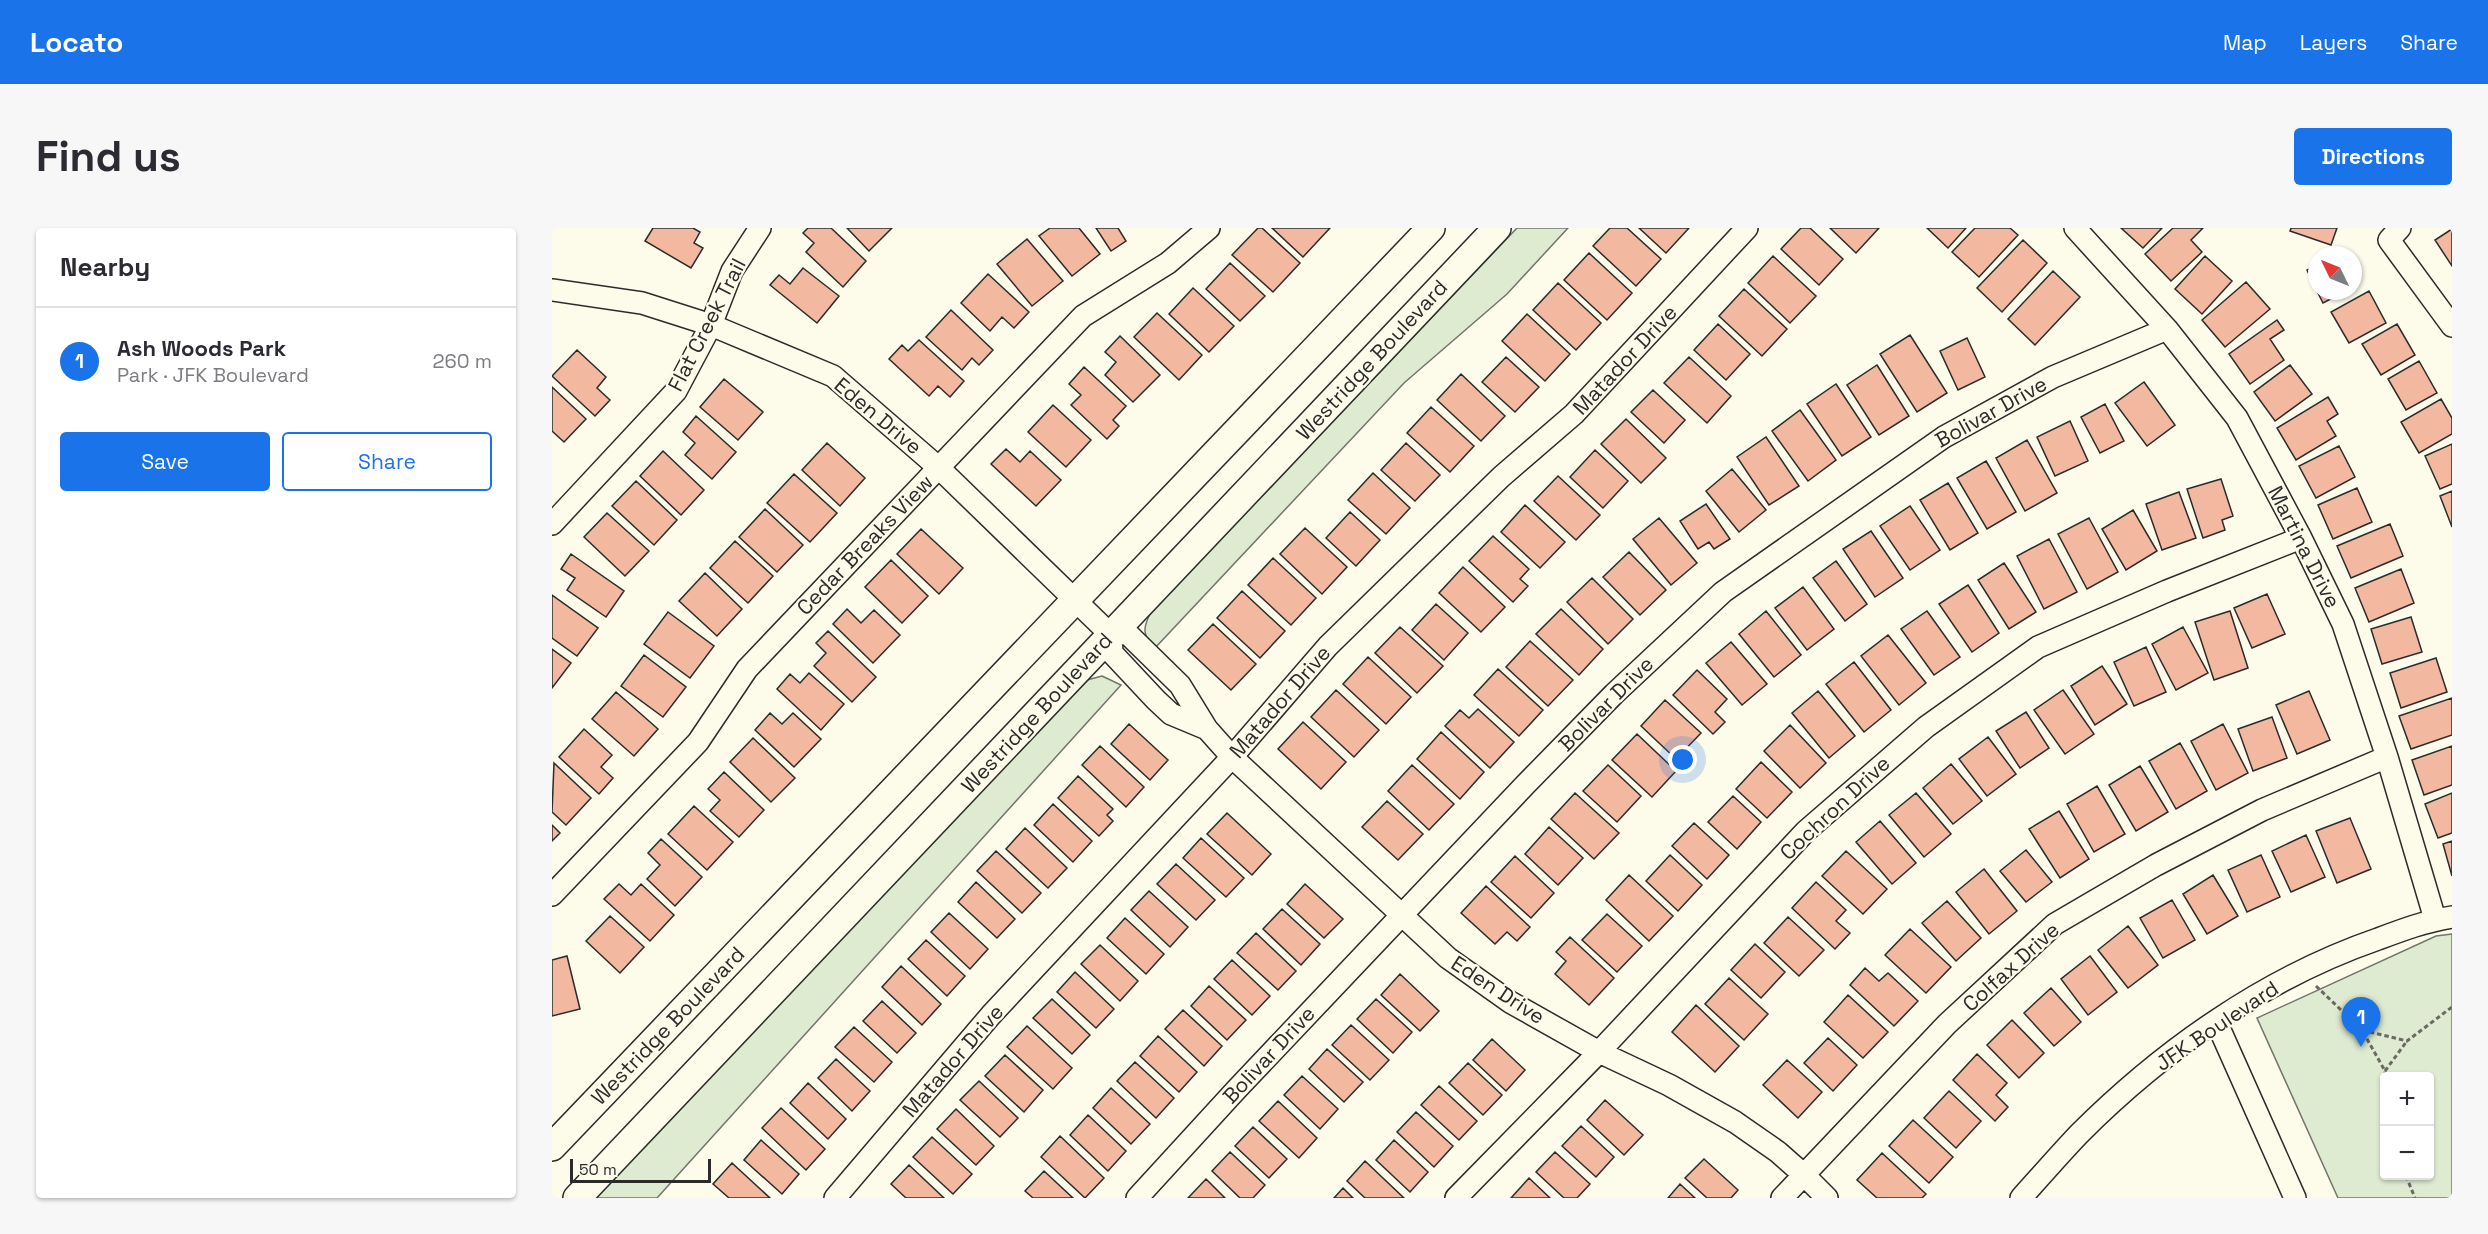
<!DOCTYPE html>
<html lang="en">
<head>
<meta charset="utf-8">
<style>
	body { margin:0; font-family:"Space Grotesk",sans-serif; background:#f7f7f7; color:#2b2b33 }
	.controls { position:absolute; right:18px; bottom:18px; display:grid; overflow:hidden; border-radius:6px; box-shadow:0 2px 4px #0004 }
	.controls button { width:54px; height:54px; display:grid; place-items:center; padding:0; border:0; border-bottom:2px solid #e1e1e2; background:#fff; color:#2b2b33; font:30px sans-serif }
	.compass { position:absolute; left:1756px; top:18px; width:54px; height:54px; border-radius:50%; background:#fff; box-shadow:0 2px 4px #0004; rotate:313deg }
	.scale { position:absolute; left:18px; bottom:15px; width:141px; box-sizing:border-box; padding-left:6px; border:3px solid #2b2b2b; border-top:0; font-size:16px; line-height:21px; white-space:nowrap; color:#2b2b2b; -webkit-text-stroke:4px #fdfbea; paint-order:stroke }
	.you { position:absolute; left:1131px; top:532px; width:21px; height:21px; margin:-15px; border:4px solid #fff; border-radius:50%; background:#1a73e8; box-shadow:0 0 0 9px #1a73e833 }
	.badge { display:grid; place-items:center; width:39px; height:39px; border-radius:50%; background:#1a73e8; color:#fff; font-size:20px; font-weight:700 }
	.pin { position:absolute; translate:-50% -50px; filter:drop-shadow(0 2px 3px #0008) }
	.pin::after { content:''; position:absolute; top:32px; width:21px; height:18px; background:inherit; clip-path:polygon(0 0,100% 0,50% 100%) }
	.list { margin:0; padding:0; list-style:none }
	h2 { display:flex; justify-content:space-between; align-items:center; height:78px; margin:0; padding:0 24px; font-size:26px }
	h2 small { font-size:20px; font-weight:400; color:#7c7c81 }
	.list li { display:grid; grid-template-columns:39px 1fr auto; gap:18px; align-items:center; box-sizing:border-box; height:108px; padding:0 24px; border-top:2px solid #e1e1e2 }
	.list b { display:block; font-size:22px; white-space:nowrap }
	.list p { margin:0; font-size:20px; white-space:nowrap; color:#7c7c81 }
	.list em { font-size:20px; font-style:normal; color:#7c7c81 }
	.actions { display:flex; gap:12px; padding:18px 24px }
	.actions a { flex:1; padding:14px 0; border:2px solid #1a73e8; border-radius:6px; text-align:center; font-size:21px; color:#1a73e8 }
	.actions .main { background:#1a73e8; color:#fff }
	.map { position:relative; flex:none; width:1900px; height:970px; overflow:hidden; border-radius:6px }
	header { display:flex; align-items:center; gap:36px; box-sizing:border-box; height:84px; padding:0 30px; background:#1a73e8; color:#fff }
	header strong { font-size:28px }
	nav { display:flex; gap:33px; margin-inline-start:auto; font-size:21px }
	.intro { display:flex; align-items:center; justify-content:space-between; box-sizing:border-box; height:144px; padding:0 36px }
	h1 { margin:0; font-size:42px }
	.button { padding:15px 27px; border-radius:6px; background:#1a73e8; color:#fff; font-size:21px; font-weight:700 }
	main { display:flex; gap:36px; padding:0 36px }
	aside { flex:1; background:#fff; border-radius:6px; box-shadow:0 2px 4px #0004 }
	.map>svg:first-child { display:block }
</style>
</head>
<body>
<header>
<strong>Locato</strong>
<nav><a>Map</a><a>Layers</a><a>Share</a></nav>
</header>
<div class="intro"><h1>Find us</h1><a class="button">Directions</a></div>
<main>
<aside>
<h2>Nearby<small></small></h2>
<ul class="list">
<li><span class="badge">1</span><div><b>Ash Woods Park</b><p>Park · JFK Boulevard</p></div><em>260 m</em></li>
</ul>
<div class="actions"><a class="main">Save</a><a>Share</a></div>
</aside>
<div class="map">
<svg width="1900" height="970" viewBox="0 0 1900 970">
	<rect width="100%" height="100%" fill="#fdfbea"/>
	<!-- green -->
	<path fill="#deebd1" stroke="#74746e" stroke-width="1.5" fill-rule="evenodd" d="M965,0H1016L955,66L852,155L602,421C591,406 590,401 599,384Z
		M550,448L569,457L105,970H42L535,452Z
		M1900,706V970H1786L1705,790L1884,708ZM1878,848V948H1832V848Z"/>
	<!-- building -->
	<path fill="#f2b8a0" stroke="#2b2b2b" stroke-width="1.5" d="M101,0H141L148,4L142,15L151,20L139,40L93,13Z
		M256,0H279L314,33L291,59L254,24L262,15L251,5Z
		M295,0H340L317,23Z
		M498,0H527L548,26L520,48L487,8Z
		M544,0H566L574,13L559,23Z
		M706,0H710L748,35L721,64L680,27Z
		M720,0H778L751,29Z
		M1058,0H1075L1109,31L1084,58L1041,18Z
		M1087,0H1137L1114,25Z
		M1249,0H1258L1291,31L1267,57L1229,21Z
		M1278,0H1327L1304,25Z
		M1375,0H1414L1396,20Z
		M1423,0H1458L1466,7L1427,49L1400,24Z
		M1569,0H1610L1591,20Z
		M1621,0H1651L1639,12L1650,24L1619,53L1593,26Z
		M1739,0H1785L1779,17L1738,3Z
		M1900,1V38L1883,12Z
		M475,11L511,53L480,78L445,36Z
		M1471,12L1495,35L1450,84L1425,60Z
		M1037,25L1080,65L1055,92L1012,52Z
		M1221,28L1264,68L1238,95L1196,55Z
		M1653,28L1680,53L1650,86L1623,61Z
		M678,35L713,68L688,93L654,61Z
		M1765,37V63L1755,42Z
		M251,40L287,68L265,95L218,57L227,47L238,56Z
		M1501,43L1528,69L1483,117L1456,91Z
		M436,46L477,84L462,100L450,89L438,103L409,75Z
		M1694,54L1718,81L1673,119L1650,92Z
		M1006,55L1049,95L1024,122L981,82Z
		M641,60L682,98L657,124L617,86Z
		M1192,61L1235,101L1210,128L1167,88Z
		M1765,63H1794L1771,75Z
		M1817,63L1834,95L1797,115L1779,84Z
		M399,82L441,122L427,137L420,130L410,142L374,109Z
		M605,85L650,127L627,152L582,109Z
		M975,86L1018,126L993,153L950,113Z
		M1725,92L1732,102L1718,111L1732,132L1698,156L1677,126Z
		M1166,96L1198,126L1174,152L1142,122Z
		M1845,96L1863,127L1829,147L1810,116Z
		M1358,107L1395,165L1365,184L1328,126Z
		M568,108L608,147L581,174L553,147L564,134L553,124Z
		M1415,110L1433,149L1406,162L1388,123Z
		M367,112L412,153L398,169L386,158L377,168L337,131L350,117L356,123Z
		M25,122L54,149L45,160L58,172L43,188L0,148Z
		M954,129L987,159L963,184L930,154Z
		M1137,129L1179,168L1155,195L1112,155Z
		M1867,133L1885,165L1854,182L1836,151Z
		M1325,137L1357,188L1327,207L1295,157Z
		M1738,137L1760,166L1723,193L1702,164Z
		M532,139L574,178L561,192L567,198L555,211L519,177L529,167L517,156Z
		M909,146L953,188L929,213L885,172Z
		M172,151L211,184L186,212L148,179Z
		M1592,154L1623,197L1595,218L1563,175Z
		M1284,156L1319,209L1290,228L1255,176Z
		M0,159L34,191L12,214L0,203Z
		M1101,162L1133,192L1112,215L1079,184Z
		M1776,169L1786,186L1775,193L1784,208L1744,232L1725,200Z
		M1889,171L1900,190V206L1867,225L1849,194Z
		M1553,176L1572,213L1548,225L1529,189Z
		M501,177L539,212L514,239L476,204Z
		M879,179L922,218L898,244L855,205Z
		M1248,182L1284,232L1256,253L1220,203Z
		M144,188L184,224L160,251L133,227L143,215L131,204Z
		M1074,191L1114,230L1089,255L1049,216Z
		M1518,193L1536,233L1503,248L1485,209Z
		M1214,209L1247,258L1217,277L1185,229Z
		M1475,212L1505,265L1473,283L1444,230Z
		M275,215L313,250L288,278L250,242Z
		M854,215L888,247L863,273L829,242Z
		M1900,216V256L1888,261L1873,228Z
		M1787,218L1803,249L1764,270L1747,238Z
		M454,221L468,234L478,223L509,252L484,278L439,236Z
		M1043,222L1076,253L1051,280L1018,249Z
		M111,223L152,262L129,287L88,248Z
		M1434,233L1464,284L1435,301L1405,250Z
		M1180,241L1214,282L1187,304L1154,263Z
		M821,245L858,280L834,306L796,272Z
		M242,246L285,285L258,314L215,275Z
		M1006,248L1048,287L1024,312L982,273Z
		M1669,251L1681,288L1670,292L1673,302L1651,310L1635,261Z
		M84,253L125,292L102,317L60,278Z
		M1396,255L1426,305L1398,322L1368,272Z
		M1805,260L1820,294L1781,311L1766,277Z
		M1900,263V299L1888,268Z
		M1627,264L1644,310L1610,322L1594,276Z
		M1154,276L1178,311L1162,321L1157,314L1146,321L1128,293Z
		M973,277L1013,314L988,340L949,304Z
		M1358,278L1388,322L1358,342L1328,298Z
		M213,281L251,317L225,344L187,309Z
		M1581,282L1605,323L1574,342L1550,301Z
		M798,284L828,312L804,338L774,310Z
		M55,285L97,323L73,348L32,309Z
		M1107,290L1145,335L1119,357L1081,311Z
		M1537,290L1566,344L1535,361L1506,306Z
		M1838,296L1851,328L1799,350L1785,318Z
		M753,300L795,339L770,366L728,326Z
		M369,301L411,340L387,366L345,326Z
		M1319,303L1351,350L1323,369L1291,321Z
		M941,308L977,341L968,351L976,358L961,374L917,333Z
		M1497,311L1525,364L1492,381L1465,328Z
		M183,313L221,348L196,375L158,340Z
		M1077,324L1114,362L1088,387L1051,349Z
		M19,326L72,363L54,389L15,362L23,350L9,341Z
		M721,330L764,370L739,397L696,357Z
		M339,332L376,368L350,395L313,359Z
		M1284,333L1315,376L1293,393L1261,350Z
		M1452,335L1484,384L1457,401L1426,352Z
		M911,339L953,379L929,404L887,365Z
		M1849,341L1862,375L1817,394L1803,360Z
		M153,345L190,381L165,408L127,373Z
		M1040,350L1081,391L1056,416L1015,374Z
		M1416,357L1447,405L1420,424L1387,376Z
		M1251,359L1282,401L1255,422L1223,380Z
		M690,363L733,403L708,430L665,390Z
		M1715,366L1733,406L1700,420L1682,380Z
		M0,367L46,400L25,428L0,410Z
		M884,376L916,405L892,432L860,402Z
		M295,381L309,395L322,382L348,407L321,435L281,396Z
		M1009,381L1051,421L1027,447L984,406Z
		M1214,383L1249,427L1222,449L1187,406Z
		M1375,383L1408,429L1382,447L1349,401Z
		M1678,383L1696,440L1662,452L1643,394Z
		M116,384L162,418L138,450L92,416Z
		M1859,389L1870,424L1830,436L1819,401Z
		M661,396L704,436L679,462L636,422Z
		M848,399L891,438L865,465L823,425Z
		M1631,399L1656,445L1624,462L1600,416Z
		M276,403L324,449L300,474L262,438L274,425L264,415Z
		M1336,407L1374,455L1347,477L1309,428Z
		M978,413L1021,452L996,478L954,439Z
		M1179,414L1215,456L1190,477L1154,435Z
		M1594,419L1614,464L1582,478L1562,434Z
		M0,421L19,435L0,460Z
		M92,427L134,459L111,489L69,458Z
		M816,429L859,469L834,496L791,456Z
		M1884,430L1895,464L1849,480L1838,445Z
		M1302,434L1339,482L1312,504L1274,456Z
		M1550,438L1575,476L1543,497L1519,458Z
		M946,441L991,482L967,508L922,467Z
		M1145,442L1175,471L1163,484L1173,494L1161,506L1121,467Z
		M257,445L292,476L269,502L225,461L238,446L248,455Z
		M784,462L827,502L802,529L759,489Z
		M1511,462L1542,506L1513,526L1482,482Z
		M1266,463L1303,508L1277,530L1240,485Z
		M1757,463L1778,512L1745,526L1724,477Z
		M64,464L106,501L82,528L40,491Z
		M1900,470V507L1859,521L1847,488Z
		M1113,472L1149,505L1124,531L1089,498Z
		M926,481L962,514L938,540L893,498L908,482L917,490Z
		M1474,484L1497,520L1468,540L1444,503Z
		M218,485L230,496L241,485L269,511L242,539L203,502Z
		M1720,489L1735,530L1701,543L1686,501Z
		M751,494L794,534L769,561L726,521Z
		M577,496L616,532L598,552L559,516Z
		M1671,496L1696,545L1664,562L1639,513Z
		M1238,497L1274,535L1248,560L1212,523Z
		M32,501L60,527L49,539L61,550L47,566L7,529Z
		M889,504L932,544L908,571L865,531Z
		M1085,506L1124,543L1100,569L1060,532Z
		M1436,509L1464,546L1435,568L1407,531Z
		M201,510L243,550L219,574L178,534Z
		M1628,515L1655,563L1624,581L1597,533Z
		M548,518L592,559L574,579L530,537Z
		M1900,518V557L1872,567L1860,532Z
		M1209,534L1240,564L1215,590L1184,561Z
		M2,535L39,570L14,597L0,584Z
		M1399,536L1430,573L1401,596L1371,560Z
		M860,537L902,576L877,602L836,563Z
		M1056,537L1089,568L1065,594L1031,563Z
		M1588,538L1616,584L1584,603L1557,557Z
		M172,544L212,582L187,609L158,583L168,572L156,561Z
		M526,548L561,581L555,587L561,593L547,608L506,570Z
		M1545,558L1573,606L1542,624L1515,576Z
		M1023,565L1067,605L1042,631L999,591Z
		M1364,565L1399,606L1372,629L1337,587Z
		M1900,565V605L1886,610L1873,576Z
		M1181,568L1209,594L1185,621L1156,594Z
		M835,573L871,606L846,632L810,599Z
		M501,576L540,613L521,634L482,597Z
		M142,578L181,614L155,642L116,606Z
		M1507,583L1537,631L1508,650L1477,601Z
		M675,585L719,626L700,647L655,606Z
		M1798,590L1819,641L1785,655L1764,603Z
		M1328,593L1364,635L1340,656L1304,614Z
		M1142,595L1177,627L1155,651L1120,618Z
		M0,597L8,605L0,613Z
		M997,599L1031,630L1006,657L973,626Z
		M473,600L515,640L496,660L454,621Z
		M1754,607L1773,649L1739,664L1720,623Z
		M649,610L692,650L674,669L631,630Z
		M109,611L150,649L123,678L95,651L108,637L96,625Z
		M1900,613V648L1891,616Z
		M1474,622L1500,654L1474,674L1448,643Z
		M444,623L489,665L470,685L425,643Z
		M1294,623L1335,661L1311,686L1270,648Z
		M1118,627L1150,657L1126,683L1094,653Z
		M1709,627L1728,669L1695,684L1676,642Z
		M963,628L1002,665L979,690L939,654Z
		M624,636L663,672L644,692L605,656Z
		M1432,641L1465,683L1437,706L1404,664Z
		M1077,647L1121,688L1097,713L1054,672Z
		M1661,647L1686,688L1655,706L1631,666Z
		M424,654L463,691L445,710L406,674Z
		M1264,654L1294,682L1284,693L1298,705L1283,721L1240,680Z
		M67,656L79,667L89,656L122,687L98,713L52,671Z
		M753,656L791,691L772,710L735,676Z
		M934,658L978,699L965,713L955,704L943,716L909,685Z
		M597,663L636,699L618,719L579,682Z
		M1620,672L1643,712L1611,730L1588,690Z
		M1395,673L1429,710L1404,733L1370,695Z
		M730,681L768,716L749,737L711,701Z
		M397,685L436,721L418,741L379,704Z
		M1055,686L1090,718L1065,744L1030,712Z
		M58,688L92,719L68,745L34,713Z
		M1236,689L1272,722L1247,748L1212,715Z
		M573,690L612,726L594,746L555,710Z
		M1576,698L1606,737L1576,760L1546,722Z
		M1358,701L1399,739L1374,765L1333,727Z
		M704,705L744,743L726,762L685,725Z
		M1018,709L1062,750L1037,777L1003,746L1014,733L1004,724Z
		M374,712L413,748L395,768L356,731Z
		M1203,716L1233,744L1209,770L1179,742Z
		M548,717L586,753L568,773L529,736Z
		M15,728L28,781L0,788V732Z
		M1538,728L1565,764L1536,787L1509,751Z
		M680,732L718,768L700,787L662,751Z
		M349,738L389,776L370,797L330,759Z
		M1313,740L1327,753L1336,745L1366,773L1342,798L1298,757Z
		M523,744L562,781L544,800L505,764Z
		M848,746L887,783L868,803L829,767Z
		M1177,750L1216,786L1192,812L1153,776Z
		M657,758L694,792L675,812L639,778Z
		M1499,760L1529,794L1502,818L1472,785Z
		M1296,767L1336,804L1311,830L1272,794Z
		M500,771L538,807L520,826L481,790Z
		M824,771L860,804L841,825L805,791Z
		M330,773L364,805L345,825L311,793Z
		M1144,777L1187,818L1163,844L1120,804Z
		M631,782L670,818L652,838L613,801Z
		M1460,792L1492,825L1467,850L1435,817Z
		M799,797L837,832L818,852L780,817Z
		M475,798L520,840L501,861L455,819Z
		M302,799L340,834L322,854L283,819Z
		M606,808L645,844L627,864L588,828Z
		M1276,810L1305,837L1281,863L1252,835Z
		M940,811L973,842L954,863L921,832Z
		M775,821L811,854L792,874L757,841Z
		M1425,826L1455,855L1444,867L1456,879L1443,893L1401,852Z
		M453,827L491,862L472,884L433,848Z
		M284,831L318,863L300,883L266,850Z
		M1235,832L1270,864L1246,890L1211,857Z
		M583,834L622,870L604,890L565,853Z
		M916,835L950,867L931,887L897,855Z
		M750,848L786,881L768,901L732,867Z
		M427,853L466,890L448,909L408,872Z
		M256,855L294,891L276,911L238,875Z
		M887,858L925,893L907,912L869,877Z
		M559,860L598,896L579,916L541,880Z
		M1397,863L1429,893L1404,920L1372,890Z
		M1053,872L1091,907L1072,927L1035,892Z
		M726,873L765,910L747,930L707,893Z
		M229,880L273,921L254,942L210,900Z
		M404,881L442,918L424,937L385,901Z
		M864,884L901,918L882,939L845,904Z
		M536,887L574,923L556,943L518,907Z
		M1361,892L1401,929L1377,955L1337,918Z
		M1029,898L1062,929L1044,949L1010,918Z
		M701,899L735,931L717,950L683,918Z
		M508,908L552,950L533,970L489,929Z
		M380,909L420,946L401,966L361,929Z
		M209,912L247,946L230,966L192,932Z
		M842,912L876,944L858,964L824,932Z
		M678,924L713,957L701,970H688L660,943Z
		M1003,924L1038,956L1025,970H1012L984,944Z
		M1330,925L1374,966L1370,970H1325L1305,952Z
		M1152,931L1186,962L1179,970H1155L1133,950Z
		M813,933L852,970H813L795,953Z
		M180,935L218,970H177L161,956Z
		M357,937L392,970H354L339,956Z
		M492,943L521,970H481L473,963Z
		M977,950L998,970H959Z
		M654,951L673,970H636Z
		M1128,956L1143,970H1116Z
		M791,960L801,970H782Z"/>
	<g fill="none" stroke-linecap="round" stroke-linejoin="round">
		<defs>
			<path id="minor" d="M1523,0L1615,101L1685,190L1749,310L1791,396L1835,529L1883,691
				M1848,0L1837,12L1900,98
				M0,62L90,75L159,97L281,148L387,240L559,407L560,425L604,472L619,486L655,501
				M0,296L124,163L159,97L180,43L208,0
				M559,407L575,405L582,412L628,457L655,501L680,529L896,730L958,774L1047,824L1117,857L1183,894L1226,924L1252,947L1275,970
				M0,667L146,514L195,441L531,88L616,35L657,0
				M1664,793L1743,970
				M283,970L439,787L680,529L776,418L949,249L1022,186L1195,0
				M585,970L684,862L973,557L1062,466L1171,364L1392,209L1501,149L1615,101
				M904,970L1047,824L1254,603L1374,499L1486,419L1615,363L1749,310
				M1230,970L1395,796L1503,696L1604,637L1710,582L1835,529
				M1469,970C1488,949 1507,927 1527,906C1611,822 1713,750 1826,711C1850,702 1874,693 1900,689"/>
			<path id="major" d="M0,919L879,0
				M25,970L945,0"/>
		</defs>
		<!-- minor casing -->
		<use href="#minor" stroke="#2b2b2b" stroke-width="24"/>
		<!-- major casing -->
		<use href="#major" stroke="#2b2b2b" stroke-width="30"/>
		<!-- path -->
		<path stroke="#6a6964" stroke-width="3" stroke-dasharray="4.5 3" stroke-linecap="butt" d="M1764,758L1810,802
			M1833,843L1855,813
			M1833,848V843L1810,802L1855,813L1900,779
			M1854,948L1863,970"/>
		<!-- minor -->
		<use href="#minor" stroke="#fdfbea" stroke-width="21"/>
		<!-- major -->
		<use href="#major" stroke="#fdfbea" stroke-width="27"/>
	</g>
	<g text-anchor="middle" stroke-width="4.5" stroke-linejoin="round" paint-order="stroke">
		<!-- street labels -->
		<g font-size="21" fill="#2b2b2b" stroke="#fdfbea">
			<text transform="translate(155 97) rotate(-63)" y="7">Flat Creek Trail</text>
			<text transform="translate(820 132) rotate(-47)" y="7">Westridge Boulevard</text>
			<text transform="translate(1073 132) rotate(-47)" y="7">Matador Drive</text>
			<text transform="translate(1439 184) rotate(-29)" y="7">Bolivar Drive</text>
			<text transform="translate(326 188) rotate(40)" y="7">Eden Drive</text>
			<text transform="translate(313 317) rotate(-46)" y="7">Cedar Breaks View</text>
			<text transform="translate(1752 319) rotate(63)" y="7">Martina Drive</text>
			<text transform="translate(728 474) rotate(-49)" y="7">Matador Drive</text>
			<text transform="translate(1054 476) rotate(-45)" y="7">Bolivar Drive</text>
			<text transform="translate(485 485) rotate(-47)" y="7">Westridge Boulevard</text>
			<text transform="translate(1283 580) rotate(-43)" y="7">Cochron Drive</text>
			<text transform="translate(1459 739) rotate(-42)" y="7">Colfax Drive</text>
			<text transform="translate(946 762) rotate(33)" y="7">Eden Drive</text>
			<text transform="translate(116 798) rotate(-46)" y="7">Westridge Boulevard</text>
			<text transform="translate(1665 798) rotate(-34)" y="7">JFK Boulevard</text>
			<text transform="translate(717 827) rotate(-47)" y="7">Bolivar Drive</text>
			<text transform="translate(401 833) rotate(-49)" y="7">Matador Drive</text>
		</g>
	</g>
</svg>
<div class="controls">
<button>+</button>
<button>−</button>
</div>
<svg class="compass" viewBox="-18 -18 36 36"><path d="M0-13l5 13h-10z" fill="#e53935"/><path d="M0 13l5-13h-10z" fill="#7c7c81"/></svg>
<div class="scale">50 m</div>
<div class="you"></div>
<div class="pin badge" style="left:1809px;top:819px">1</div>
</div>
</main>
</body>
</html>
